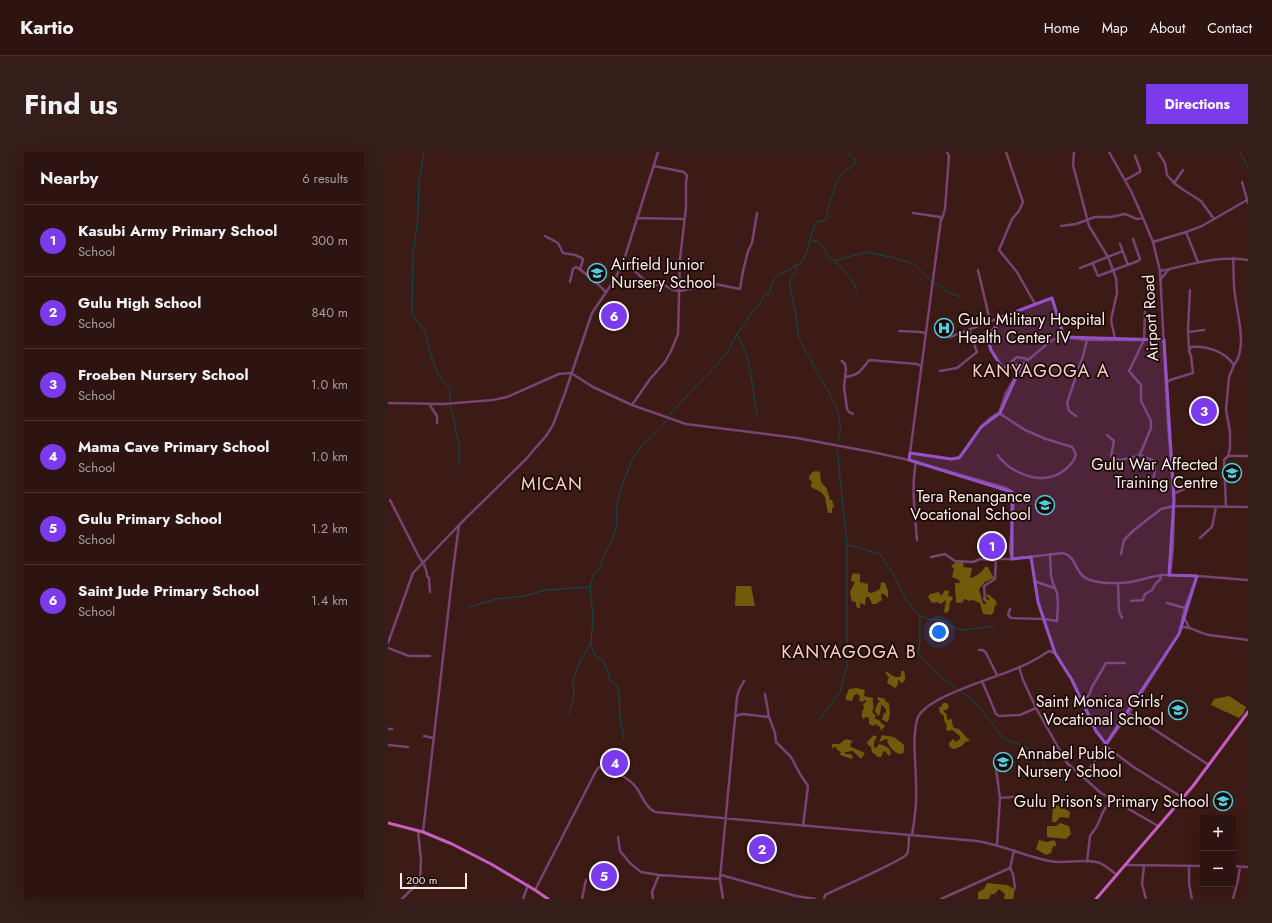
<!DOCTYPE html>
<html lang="en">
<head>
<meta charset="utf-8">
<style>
	body { margin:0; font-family:Jost,sans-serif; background:#351d19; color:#f1f3f6 }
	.controls { position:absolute; right:12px; bottom:12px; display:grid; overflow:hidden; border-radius:0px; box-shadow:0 4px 16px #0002 }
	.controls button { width:36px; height:36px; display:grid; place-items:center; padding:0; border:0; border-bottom:1px solid #483330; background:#2d1410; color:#f1f3f6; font:20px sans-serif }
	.scale { position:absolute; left:12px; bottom:10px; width:67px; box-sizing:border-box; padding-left:4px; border:2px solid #ffebe8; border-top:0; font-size:11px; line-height:14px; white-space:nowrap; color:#ffebe8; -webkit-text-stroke:3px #190a07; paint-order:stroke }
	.you { position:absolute; left:551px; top:480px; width:14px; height:14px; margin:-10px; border:3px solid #fff; border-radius:50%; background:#1a73e8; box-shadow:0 0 0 6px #1a73e833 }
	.badge { display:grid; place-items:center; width:26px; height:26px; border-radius:50%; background:#7c3aed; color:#fff; font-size:13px; font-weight:700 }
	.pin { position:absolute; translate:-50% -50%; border:2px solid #fff; box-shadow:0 1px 4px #0006 }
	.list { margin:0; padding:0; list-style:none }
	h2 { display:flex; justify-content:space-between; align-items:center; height:52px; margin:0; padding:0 16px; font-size:17px }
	h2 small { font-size:13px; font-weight:400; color:#a79e9f }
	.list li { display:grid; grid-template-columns:26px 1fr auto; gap:12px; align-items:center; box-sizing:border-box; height:72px; padding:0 16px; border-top:1px solid #483330 }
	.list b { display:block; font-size:15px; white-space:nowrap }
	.list p { margin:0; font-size:13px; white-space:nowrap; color:#a79e9f }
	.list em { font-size:13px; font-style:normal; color:#a79e9f }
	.map { position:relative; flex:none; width:860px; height:747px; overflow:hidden; border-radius:0px }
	header { display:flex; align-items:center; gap:24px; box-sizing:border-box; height:56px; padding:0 20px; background:#2d1410; border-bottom:1px solid #483330 }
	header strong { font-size:19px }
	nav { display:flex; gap:22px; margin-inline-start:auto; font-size:14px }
	.intro { display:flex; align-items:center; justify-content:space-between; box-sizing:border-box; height:96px; padding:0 24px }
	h1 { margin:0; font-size:28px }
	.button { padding:10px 18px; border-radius:0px; background:#7c3aed; color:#fff; font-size:14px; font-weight:700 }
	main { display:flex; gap:24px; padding:0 24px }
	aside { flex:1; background:#2d1410; border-radius:0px; box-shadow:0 4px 16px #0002 }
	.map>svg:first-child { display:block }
</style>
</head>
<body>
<header>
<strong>Kartio</strong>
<nav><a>Home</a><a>Map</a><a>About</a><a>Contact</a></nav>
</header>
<div class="intro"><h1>Find us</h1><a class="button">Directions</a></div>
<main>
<aside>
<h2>Nearby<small>6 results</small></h2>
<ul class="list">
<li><span class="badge">1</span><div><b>Kasubi Army Primary School</b><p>School</p></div><em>300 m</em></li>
<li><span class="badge">2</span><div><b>Gulu High School</b><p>School</p></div><em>840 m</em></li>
<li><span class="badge">3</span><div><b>Froeben Nursery School</b><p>School</p></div><em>1.0 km</em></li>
<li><span class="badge">4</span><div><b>Mama Cave Primary School</b><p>School</p></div><em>1.0 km</em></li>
<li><span class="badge">5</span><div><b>Gulu Primary School</b><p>School</p></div><em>1.2 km</em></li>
<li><span class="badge">6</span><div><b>Saint Jude Primary School</b><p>School</p></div><em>1.4 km</em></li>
</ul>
</aside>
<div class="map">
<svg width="860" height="747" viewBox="0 0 860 747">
	<rect width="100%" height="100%" fill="#3c1a15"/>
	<!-- forest -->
	<path fill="#715a0c" d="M428,319L432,320L433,330L439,337L442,348H444L446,355L444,356V361H440L437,345L433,340L423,335L424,330L421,327C422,322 423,320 428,319Z
		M569,409H576L575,415L584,416L582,426C588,425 594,420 597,415L599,414L606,426L597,430L591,437L595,452H598L597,449L595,448V445L600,448L602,447L598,444L600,442L608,449L609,452L606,455V460L603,463L595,462L592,451L585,448L581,449L577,447L575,448L576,450L570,451L568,450L567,433V431H572L571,428L564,425L566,417L563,414Z
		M466,421L472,422V430L480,432V440L484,441C492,437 492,439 493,430L497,431L500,439V446L496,442H493L494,448L488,452H484L481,445H478L477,453L472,451V456H469L467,449L464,450L462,440L467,430L463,429L464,423Z
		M348,434H363L367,454H347Z
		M557,438L561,439V442L559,443L564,445L565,447L562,450L561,458L559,461L556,460L558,448L553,452L549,450L544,451L540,445L542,442L551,440L553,444Z
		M513,519H516C517,523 518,526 516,530L513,531L511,528H510V533L507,536L499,531L501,525L497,521L499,520C504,523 507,527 513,524Z
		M469,536L477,538L476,544L485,546C484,551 487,555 484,560L488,564L486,566L492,569L493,571L497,574L493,579L492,575L487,572L485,574L481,572V566L478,565L475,567C473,563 474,559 476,556L475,552L478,550V548L473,550L471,547L472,545L470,542L466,543L464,549L458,548V544L461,537Z
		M841,544L858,555L855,562L851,566L823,553L826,547Z
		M490,545L497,547L498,550L501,551L502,562L500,570L494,568L496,561H498V557L494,553H493V557L491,564L489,563L487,558L490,551L492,549L489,547Z
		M555,551H559L561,554L559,558H555L559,563V568L564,567V571L566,576L571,577L582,589L577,590C575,594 569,597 565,597L561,594V591L565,587L567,588L566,591L572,587V584L564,578L559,579L558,576L559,574L556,568V564L552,561L551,555H553Z
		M486,583L489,585L486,590V595L488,596L491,592C498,594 502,595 503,602L501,604L497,599L495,600L493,605H490L484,600L483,595L480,593L479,590Z
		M494,583L506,585L516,593V599L514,602C506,602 503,596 499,590L500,588L498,587L491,590Z
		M458,587L465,589L462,592L463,595L477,601L473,607L465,599L457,600V602H463L465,605L464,607L452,603L453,600L449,598L448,595L444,596V592H451Z
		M665,653L672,654L682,660L681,666L672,665L668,670H664Z
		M672,671L681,674L683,682L678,687L659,685V674H668Z
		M651,688L659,690L666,688L668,691V694H665L663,701L658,703L648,697Z
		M599,731L619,733L627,737L625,747H616L617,742L611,737L607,742H603L601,747H590V740L596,737Z"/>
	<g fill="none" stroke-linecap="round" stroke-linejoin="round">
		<!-- stream -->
		<path stroke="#0d4d57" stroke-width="1" d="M36,0L31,29L30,65L25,103L24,162L37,180L42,200L50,222L62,237V249
			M852,0L860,15
			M423,89H431L442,107L447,109L477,100L507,106L526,112L544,130L551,133L560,140L572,145
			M447,109L464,128L469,139
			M408,114L407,122C404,124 403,125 402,129C401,140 406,151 408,162C409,175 409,182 415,195C417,200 421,203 423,208C434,234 460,259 450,289
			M349,183C363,203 365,240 369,263
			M62,252L72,296L70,308L73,314
			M281,263L337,204L349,182L357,172L361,164L370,154L377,142H381C383,136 384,128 389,124C395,119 402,119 406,114L411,113C419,104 420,95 423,84C424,80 426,76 427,72L429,70L438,68L440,62L439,57C445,46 446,31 454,22C458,18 462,17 467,12L466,6L461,3L459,0
			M460,393L492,402L508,427L519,449L532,464L540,467L553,468L564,475L574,478L606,474
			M81,455L108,447L136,444L158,438L202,435
			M532,464V488L530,502L557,528L584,548L601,567L616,587L634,593L649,602L662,620L677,631
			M181,562L186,543L185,529L191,511L202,492
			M432,567L452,540L459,514V393L449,295
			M236,588L232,564L231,543L229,533L222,528L216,509L207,504L203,491L205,463L202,435L205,424L211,417L217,401L225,386L229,371L228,356L235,330L245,306L255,292L280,267"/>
		<!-- minor -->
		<path stroke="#774473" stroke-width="2.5" d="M618,0L635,50L631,59L624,67L611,98L629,120L647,152L664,146L676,185L699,188H776
			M686,0L685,13L701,74L720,105L728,126L729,141L723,168L727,187
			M721,0L743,39L755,66L765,90L772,119L780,272L786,347L785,395L782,423
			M770,0L777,11L779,23L786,31L794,37L813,49L826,67
			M737,28L752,20V17L747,4
			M854,30L860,51
			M786,31L795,18
			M250,66L296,67
			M554,67L557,57L561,4L559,0
			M673,74L688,72L707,65H723L737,62L749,67L755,66
			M798,80L810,110
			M157,84L170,91L175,101L187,103L194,106L195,108L192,117
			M765,90L798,80L814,74L859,48
			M732,92L740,113
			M845,106C846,118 845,131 847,143C849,163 860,195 846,213
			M705,112L710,124L750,109L752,107L745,87
			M234,113L244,116L255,127L267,133H276L285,138L291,139L313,135L320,130H327V132L352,137L355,119L360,99L364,91L369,61
			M692,116L735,99
			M590,118L602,169
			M772,119C803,113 828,103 860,108
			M773,127L781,117
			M182,130L185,117L188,115C193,117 212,134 217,139
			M611,166L610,173L599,186L603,198L614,216H616L629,205L640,207
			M511,179L532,180L537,181
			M800,180L816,178
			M562,185L647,152
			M801,197L800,178L802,138
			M454,209L457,212L458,217L456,235L459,257L461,260L465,262
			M552,219L569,216L589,200L581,178
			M457,225C471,223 473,219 481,208L529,212L533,214
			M778,231L782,228L805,221L803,204L801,199L803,195C819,193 837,200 846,213L841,225L838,258L842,280V297L840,304
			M0,251L56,252L105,248L119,245L171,222L183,221L205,235L244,253L298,272L409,286L484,300L521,308L618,336L624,340L626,346L622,399L624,407L675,401C690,405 686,423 702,428C714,432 735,432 747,429C757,427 765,424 774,423C803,422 832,426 860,428
			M41,252L49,264V271
			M244,253L262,227L277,210L283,199L290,182L292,107L298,56V30L299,24L296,20L266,14
			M688,264L681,259L679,251L695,204L699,188
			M719,283L726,289L723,304L726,307L732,308L750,304L753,300L763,276V269L753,249V233L741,219L756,188L757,160
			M522,301L553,67L552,65L525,61
			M610,303C613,309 618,312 623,316C641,327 661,331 678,317C683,312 687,308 688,302L684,295L658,287L637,278L611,261
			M521,308L522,301L563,307L572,305C586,290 591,270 611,261L618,241L635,212L663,189L671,185H676
			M528,310C523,336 527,362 529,388
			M732,331L761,332C768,326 767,317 766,309L752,303
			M785,342L796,337
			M2,348L30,403C34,410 39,415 39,424L41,426L42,440
			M838,355L836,308L840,304H860
			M812,386L824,375L828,355
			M733,402L736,388L746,378L773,357L786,354L860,355
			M543,405L557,402L567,409L585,410L592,407L608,409
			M643,405L650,450L667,501L684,528L708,579L718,592
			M646,429L666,436
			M730,431L731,459L734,466
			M597,448L596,434L607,427L608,407H624
			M743,449L755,448L757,442L764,438L768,431L772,428L773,423
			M779,451L797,456
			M622,457L620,463L623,466L656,467L669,469L670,452L669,441L665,431L663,424L662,402
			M793,475C803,474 811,481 821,483C834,485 847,486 860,488
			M801,475L795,464L798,453L809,424
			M0,491L25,421L72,372L138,307L158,284L165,273L177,241L204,161L227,127L236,108L270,0
			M0,496L21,504H42
			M591,498H595L598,501L609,523
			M631,515L635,528L648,556L679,611L713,641L770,674
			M594,529L608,562L611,564L632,563L648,556
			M377,542L381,565L387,581L388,590L403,605L412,622L420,634L415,674
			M694,551L701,543L704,535L718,511H737
			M741,561L791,482L793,475L795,464
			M347,564L355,562L381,565
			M0,577H4
			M36,584L45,586
			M0,593L20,595
			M718,594L744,614L795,646
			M607,609L612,646
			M698,626L699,620L741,561L821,613
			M35,680L65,418L71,373
			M524,683C527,666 529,649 528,632C528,611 524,589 529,568C534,545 611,525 632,515C642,511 652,505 661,499L667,501
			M230,685L232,699L242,711L253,720L271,723
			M609,693L612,646L636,644
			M699,710L702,684L709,674L715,660L723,647
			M738,713L815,714
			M756,714L754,732L758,747
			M801,714V732L804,747
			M845,714L860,715
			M622,716L625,722L627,736
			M333,723L408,744L427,747
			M147,738L208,619L211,615C223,617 240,625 248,635C254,643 257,655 267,660L589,689C614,693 637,704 661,709C677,712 692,707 708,710C716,711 723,719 729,723
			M14,747L32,729L33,708L30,679
			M135,747L140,733
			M194,747L198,728
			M265,747L264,740L271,723L332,727
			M335,747L332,727L349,545L351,538L356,529
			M436,747L437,743C449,737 514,709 519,702C521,698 521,689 521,683
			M553,747L622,716L626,698
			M845,747L850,728L852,715"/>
		<!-- major -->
		<path stroke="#c85dc2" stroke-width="3" d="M0,671L35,680L64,692L103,712L147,738L160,747
			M708,747L805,634L860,560"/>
	</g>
	<!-- marked area -->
	<path fill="#9552c7" fill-opacity="0.2" stroke="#9552c7" stroke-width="3" stroke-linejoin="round" d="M664,146L676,185L776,188L786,347L781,423L809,424L791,482L718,592L708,579L684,528L667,501L650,450L643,405L624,407V340L521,308L522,301L563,307L571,306L593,275L612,261L634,212L615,217L603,198L599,185L610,172L611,166Z"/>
	<!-- icons -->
	<defs>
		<symbol id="school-ring" viewBox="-11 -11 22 22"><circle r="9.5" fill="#190a07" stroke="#54cadd" stroke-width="1.5"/><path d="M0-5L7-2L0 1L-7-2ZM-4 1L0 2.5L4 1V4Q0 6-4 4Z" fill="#54cadd"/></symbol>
		<symbol id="hospital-ring" viewBox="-11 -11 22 22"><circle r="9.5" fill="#190a07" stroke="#54cadd" stroke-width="1.5"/><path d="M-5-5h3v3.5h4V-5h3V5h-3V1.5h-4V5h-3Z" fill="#54cadd"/></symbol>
	</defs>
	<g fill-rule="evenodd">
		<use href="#school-ring" x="198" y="110" width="22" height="22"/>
		<use href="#hospital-ring" x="545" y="165" width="22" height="22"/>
		<use href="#school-ring" x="833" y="310" width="22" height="22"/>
		<use href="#school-ring" x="646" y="342" width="22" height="22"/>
		<use href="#school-ring" x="779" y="547" width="22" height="22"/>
		<use href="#school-ring" x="604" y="599" width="22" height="22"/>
		<use href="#school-ring" x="824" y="638" width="22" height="22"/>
	</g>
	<g text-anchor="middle" stroke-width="3.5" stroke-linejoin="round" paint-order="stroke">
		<!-- poi labels -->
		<g font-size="16" fill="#ffebe8" stroke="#190a07" text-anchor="end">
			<text x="223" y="118" text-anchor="start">Airfield Junior<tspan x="223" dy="18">Nursery School</tspan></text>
			<text x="570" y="173" text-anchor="start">Gulu Military Hospital<tspan x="570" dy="18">Health Center IV</tspan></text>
			<text x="830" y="318">Gulu War Affected<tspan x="830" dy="18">Training Centre</tspan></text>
			<text x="643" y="350">Tera Renangance<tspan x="643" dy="18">Vocational School</tspan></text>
			<text x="776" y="555">Saint Monica Girls'<tspan x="776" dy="18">Vocational School</tspan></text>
			<text x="629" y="607" text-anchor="start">Annabel Publc<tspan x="629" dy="18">Nursery School</tspan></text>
			<text x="821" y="655">Gulu Prison's Primary School</text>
		</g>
		<!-- street labels -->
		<g font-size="16" fill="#ffebe8" stroke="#190a07">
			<text transform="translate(762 166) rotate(-93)" y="6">Airport Road</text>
		</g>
		<!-- quarter labels -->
		<g font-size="18" letter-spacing="1" fill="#facbc2" stroke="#190a07">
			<text x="653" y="225">KANYAGOGA A</text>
			<text x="164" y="338">MICAN</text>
			<text x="461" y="506">KANYAGOGA B</text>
		</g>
	</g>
</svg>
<div class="controls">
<button>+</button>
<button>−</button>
</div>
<div class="scale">200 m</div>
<div class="you"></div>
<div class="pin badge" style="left:604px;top:394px">1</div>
<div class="pin badge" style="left:374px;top:697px">2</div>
<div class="pin badge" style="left:816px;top:259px">3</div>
<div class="pin badge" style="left:227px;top:611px">4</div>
<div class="pin badge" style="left:216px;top:724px">5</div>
<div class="pin badge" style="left:226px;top:164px">6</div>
</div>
</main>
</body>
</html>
